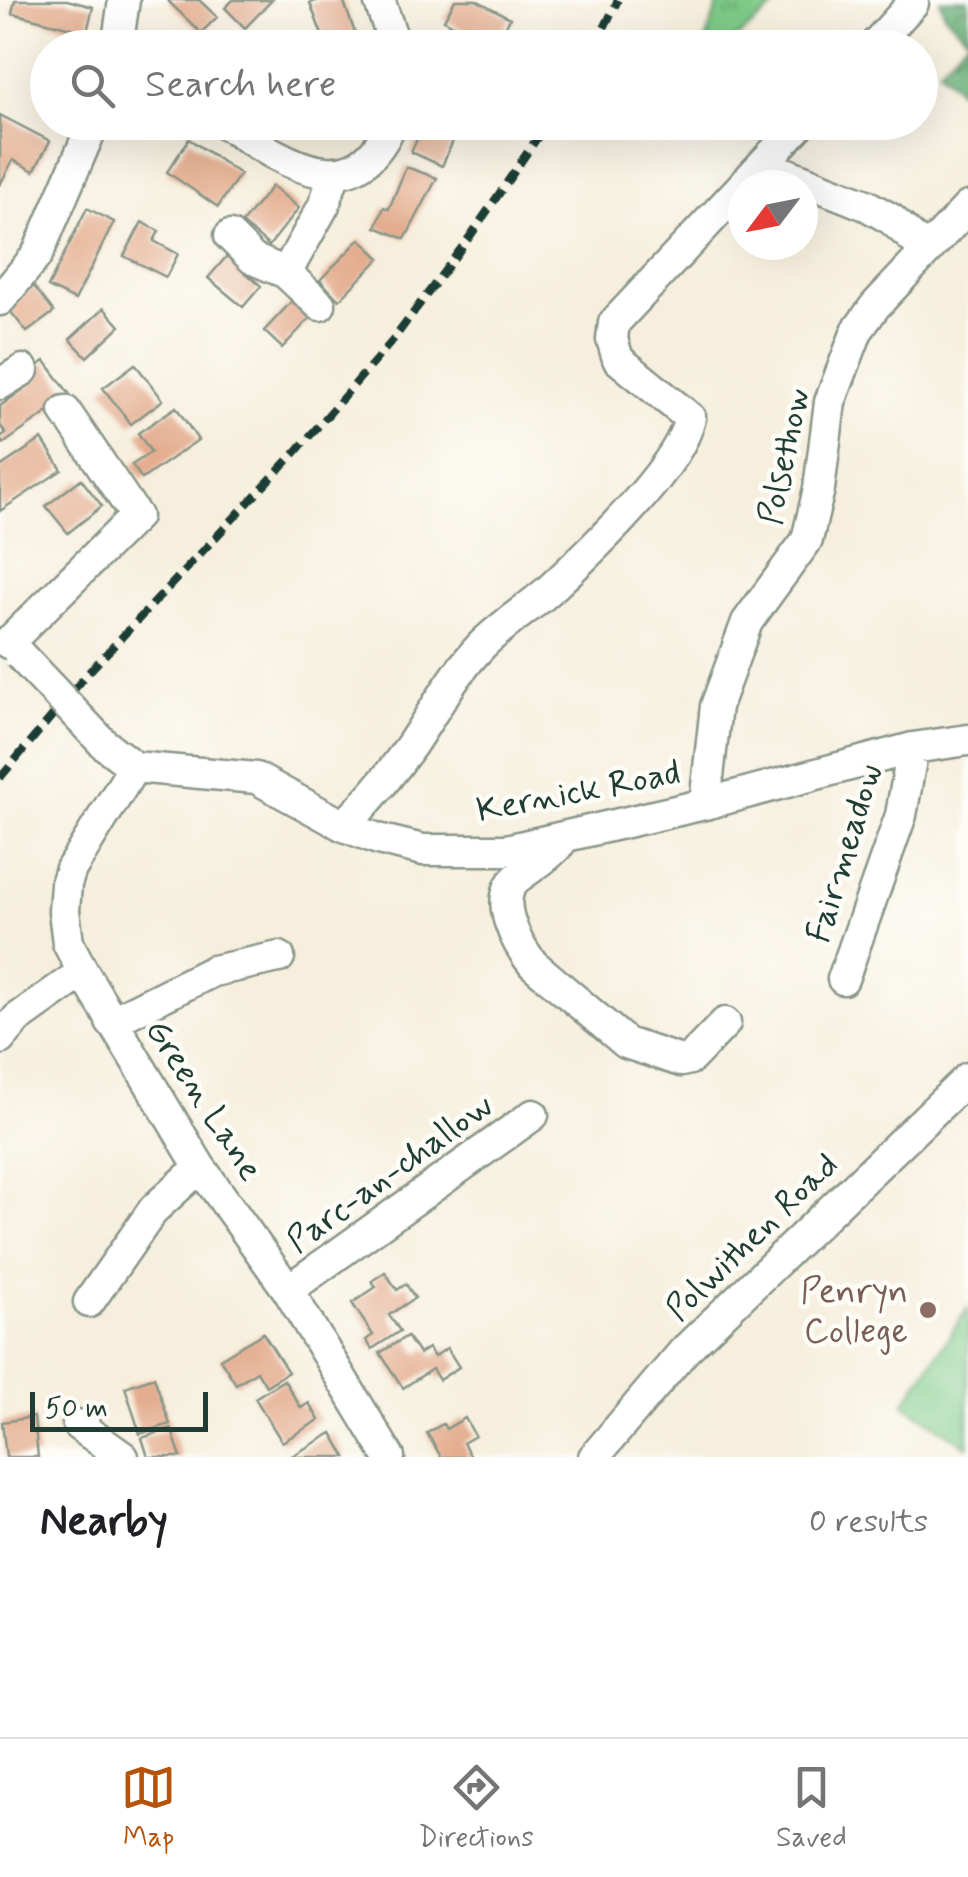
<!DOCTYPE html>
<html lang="en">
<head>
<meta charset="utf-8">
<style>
	body { margin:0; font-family:Mynerve,sans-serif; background:#f6f6f6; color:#202124 }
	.compass { position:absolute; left:728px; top:170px; width:90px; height:90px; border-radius:50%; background:#fff; box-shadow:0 10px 40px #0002; rotate:238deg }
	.scale { position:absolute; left:30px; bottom:25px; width:178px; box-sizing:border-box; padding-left:10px; border:5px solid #1f3d34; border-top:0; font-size:28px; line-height:35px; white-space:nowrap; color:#1f3d34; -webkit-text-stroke:8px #fdfcf7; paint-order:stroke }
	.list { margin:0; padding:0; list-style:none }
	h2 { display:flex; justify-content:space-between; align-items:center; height:130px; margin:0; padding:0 40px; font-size:42px }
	h2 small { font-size:32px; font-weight:400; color:#757577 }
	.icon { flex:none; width:55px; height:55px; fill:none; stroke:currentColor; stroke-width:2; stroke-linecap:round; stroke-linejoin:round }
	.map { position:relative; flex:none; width:968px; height:1457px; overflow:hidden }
	.search { position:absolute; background:#fff; box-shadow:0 10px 40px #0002; left:30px; right:30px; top:30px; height:110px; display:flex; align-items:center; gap:25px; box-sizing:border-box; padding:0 35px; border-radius:55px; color:#757577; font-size:38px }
	.sheet { height:280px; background:#fff }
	nav { display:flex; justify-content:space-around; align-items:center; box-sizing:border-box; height:140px; border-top:2px solid #e0e0e0; background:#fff; font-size:28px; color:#757577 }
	nav a { display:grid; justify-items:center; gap:5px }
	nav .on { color:#b45309 }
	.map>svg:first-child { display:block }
</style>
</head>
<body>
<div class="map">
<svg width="968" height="1457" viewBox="0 0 968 1457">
	<defs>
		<pattern id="grass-tufts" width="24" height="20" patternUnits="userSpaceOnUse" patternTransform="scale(2.5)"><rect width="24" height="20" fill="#7eca88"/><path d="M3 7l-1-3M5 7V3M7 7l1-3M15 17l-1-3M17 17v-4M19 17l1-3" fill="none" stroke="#67a570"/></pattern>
		<pattern id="forest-crowns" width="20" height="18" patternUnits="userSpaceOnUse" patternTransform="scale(2.5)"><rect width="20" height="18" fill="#66ae74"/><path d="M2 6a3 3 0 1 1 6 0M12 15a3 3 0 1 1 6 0" fill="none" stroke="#538f60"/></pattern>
	</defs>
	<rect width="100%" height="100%" fill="#fdfcf7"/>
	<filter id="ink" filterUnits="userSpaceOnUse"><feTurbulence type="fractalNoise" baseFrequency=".01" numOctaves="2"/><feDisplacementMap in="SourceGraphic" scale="20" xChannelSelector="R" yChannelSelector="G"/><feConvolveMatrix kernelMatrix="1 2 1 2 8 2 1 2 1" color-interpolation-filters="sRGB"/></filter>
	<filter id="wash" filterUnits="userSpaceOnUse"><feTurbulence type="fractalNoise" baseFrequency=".0048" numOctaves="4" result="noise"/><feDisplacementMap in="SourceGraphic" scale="40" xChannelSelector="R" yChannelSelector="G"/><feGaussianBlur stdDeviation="2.25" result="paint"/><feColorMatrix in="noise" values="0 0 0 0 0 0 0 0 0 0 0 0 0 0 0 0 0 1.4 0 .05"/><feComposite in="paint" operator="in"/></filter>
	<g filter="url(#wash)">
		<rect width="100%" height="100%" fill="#f6efdd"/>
		<!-- grass -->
		<path fill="url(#grass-tufts)" stroke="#4e845e" stroke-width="2.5" d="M720,0H783L726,47H703Z"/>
		<!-- forest -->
		<path fill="url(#forest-crowns)" stroke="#427654" stroke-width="2.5" d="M940,0H968V38L945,15Z
			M968,39V100L939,69Z"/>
		<!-- pitch -->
		<path fill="#7eca88" stroke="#4e845e" stroke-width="2.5" d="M968,1308V1447L904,1404Z"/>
		<g id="blocks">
			<!-- building -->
			<path fill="#e4ad8f" d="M15,0H67L93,7L87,32L12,13Z
				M167,0H199L217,17L201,33Z
				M233,0H272L245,28L225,8Z
				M319,0H343L357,38L327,48L310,3Z
				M455,0H476L510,18L495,47L444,20Z
				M0,115L50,141L34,171L13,160L0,185Z
				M425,122L460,125L442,166L411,152Z
				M189,139L240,174L218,207L167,172Z
				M406,167L437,178L405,239L376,227L384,207L389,209Z
				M272,186L299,208L269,246L242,223Z
				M87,208L114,222L75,300L48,287Z
				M142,222L159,231L154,241L178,254L166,277L124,256Z
				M360,239L380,258L339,300L320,280Z
				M227,256L261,286L243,307L208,278Z
				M34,286L54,312L27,332L7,307Z
				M292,301L310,318L282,348L264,331Z
				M104,308L120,326L87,357L70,339Z
				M45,361L71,396L3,444L0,438L6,434L0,425V406L32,383L26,374Z
				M135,364L163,400L131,424L103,388Z
				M176,407L198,440L142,479L132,465L151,452L138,433Z
				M42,439L62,470L0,511V467Z
				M81,479L102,506L68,533L46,506Z
				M385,1272L397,1290L406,1284L415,1298L389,1315L400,1331L372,1349L366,1340L373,1335L352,1303L376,1287L372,1281Z
				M263,1333L288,1372L266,1386L257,1371L236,1384L220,1359Z
				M407,1336L419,1354L428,1348L434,1357L447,1348L459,1367L439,1380L432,1369L403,1388L380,1353Z
				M154,1377L170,1424L140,1434L125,1387Z
				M284,1380L301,1408L309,1403L319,1420L282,1442L255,1398Z
				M34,1417L38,1457H6L2,1422Z
				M465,1418L475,1436L463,1443L471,1457H441L427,1433L443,1424L446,1429Z
				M171,1428L181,1457H148L142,1438Z
				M332,1433L346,1457H290Z"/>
		</g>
	</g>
	<g filter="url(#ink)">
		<use href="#blocks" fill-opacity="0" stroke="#8a9688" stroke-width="2.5"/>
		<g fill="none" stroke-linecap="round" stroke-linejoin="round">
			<defs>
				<path id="minor" d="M379,0L396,48
					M117,48L124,0
					M872,48L913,3
					M223,122C280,159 353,214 392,122
					M763,164L866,205L891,219L927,251
					M230,236L253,259L286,273L320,305
					M286,273L324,205L335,172
					M0,300L37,255L94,122
					M0,384L23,370
					M8,643L136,516L65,411
					M104,744L134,767L256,778L344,826L378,839L423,850H506L705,804L913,748L968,740
					M134,767L71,869L66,884L64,911L68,943L83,972L200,1167L288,1290L389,1457
					M705,804L716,706L747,622L807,540L819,489L830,402L857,331L875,306L968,207
					M344,826C369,800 392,773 412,744C435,710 453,675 482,645C502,625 526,610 547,592C587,555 679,469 690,418L618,359L612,339L614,323L802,122
					M565,837C551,856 535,864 517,878C492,899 517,944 533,964L626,1043L681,1061L690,1059L725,1023
					M843,979L901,815L913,748
					M111,1022L213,971L279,957
					M0,1039L17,1019L83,972
					M288,1290L533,1115
					M89,1302L154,1209L200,1167
					M78,1425L123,1457
					M594,1457L684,1351L968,1078"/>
			</defs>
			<!-- minor casing -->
			<use href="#minor" stroke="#8a9688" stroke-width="35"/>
			<!-- minor -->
			<use href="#minor" stroke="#fff" stroke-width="30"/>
			<!-- rail -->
			<path stroke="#1f3d34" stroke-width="8" stroke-dasharray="15 8" stroke-linecap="butt" d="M594,48L618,0
				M0,778L88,673L295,453L393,340L471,235L548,122"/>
			<defs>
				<path id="minor-bridge" d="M19,654L104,744"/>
			</defs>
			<!-- minor-bridge casing -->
			<use href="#minor-bridge" stroke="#8a9688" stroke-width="35" stroke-linecap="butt"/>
			<!-- minor-bridge -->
			<use href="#minor-bridge" stroke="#fff" stroke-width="30"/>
		</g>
	</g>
	<!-- markers -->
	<circle fill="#8d6e63" stroke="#fdfcf7" stroke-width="4" cx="928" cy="1310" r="10"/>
	<g text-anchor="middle" stroke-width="9" stroke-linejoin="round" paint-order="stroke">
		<!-- street labels -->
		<g font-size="35" fill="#1f3d34" stroke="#fdfcf7">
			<text transform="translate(783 456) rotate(-78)" y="12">Polsethow</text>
			<text transform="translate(578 790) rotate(-11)" y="12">Kernick Road</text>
			<text transform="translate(843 853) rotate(-73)" y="12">Fairmeadow</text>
			<text transform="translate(205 1099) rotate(57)" y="12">Green Lane</text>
			<text transform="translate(389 1172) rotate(-36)" y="12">Parc-an-challow</text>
			<text transform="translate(751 1236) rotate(-44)" y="12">Polwithen Road</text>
		</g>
		<!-- education labels -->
		<g font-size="35" fill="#785e54" stroke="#fdfcf7" text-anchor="end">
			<text x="908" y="1302">Penryn<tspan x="908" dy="40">College</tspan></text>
		</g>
	</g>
</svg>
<svg class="compass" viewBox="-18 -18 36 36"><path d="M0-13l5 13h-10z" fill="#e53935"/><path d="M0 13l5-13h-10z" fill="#757577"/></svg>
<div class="scale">50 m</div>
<div class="search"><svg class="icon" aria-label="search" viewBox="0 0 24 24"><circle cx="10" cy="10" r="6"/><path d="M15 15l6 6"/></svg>Search here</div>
</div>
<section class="sheet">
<h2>Nearby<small>0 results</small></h2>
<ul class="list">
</ul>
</section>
<nav>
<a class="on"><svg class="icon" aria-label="map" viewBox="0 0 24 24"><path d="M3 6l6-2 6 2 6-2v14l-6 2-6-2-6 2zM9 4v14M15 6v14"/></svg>Map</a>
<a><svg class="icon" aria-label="directions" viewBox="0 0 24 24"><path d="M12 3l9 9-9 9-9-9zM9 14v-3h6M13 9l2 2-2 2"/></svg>Directions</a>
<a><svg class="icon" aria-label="saved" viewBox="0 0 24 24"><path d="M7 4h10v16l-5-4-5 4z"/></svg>Saved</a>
</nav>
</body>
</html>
